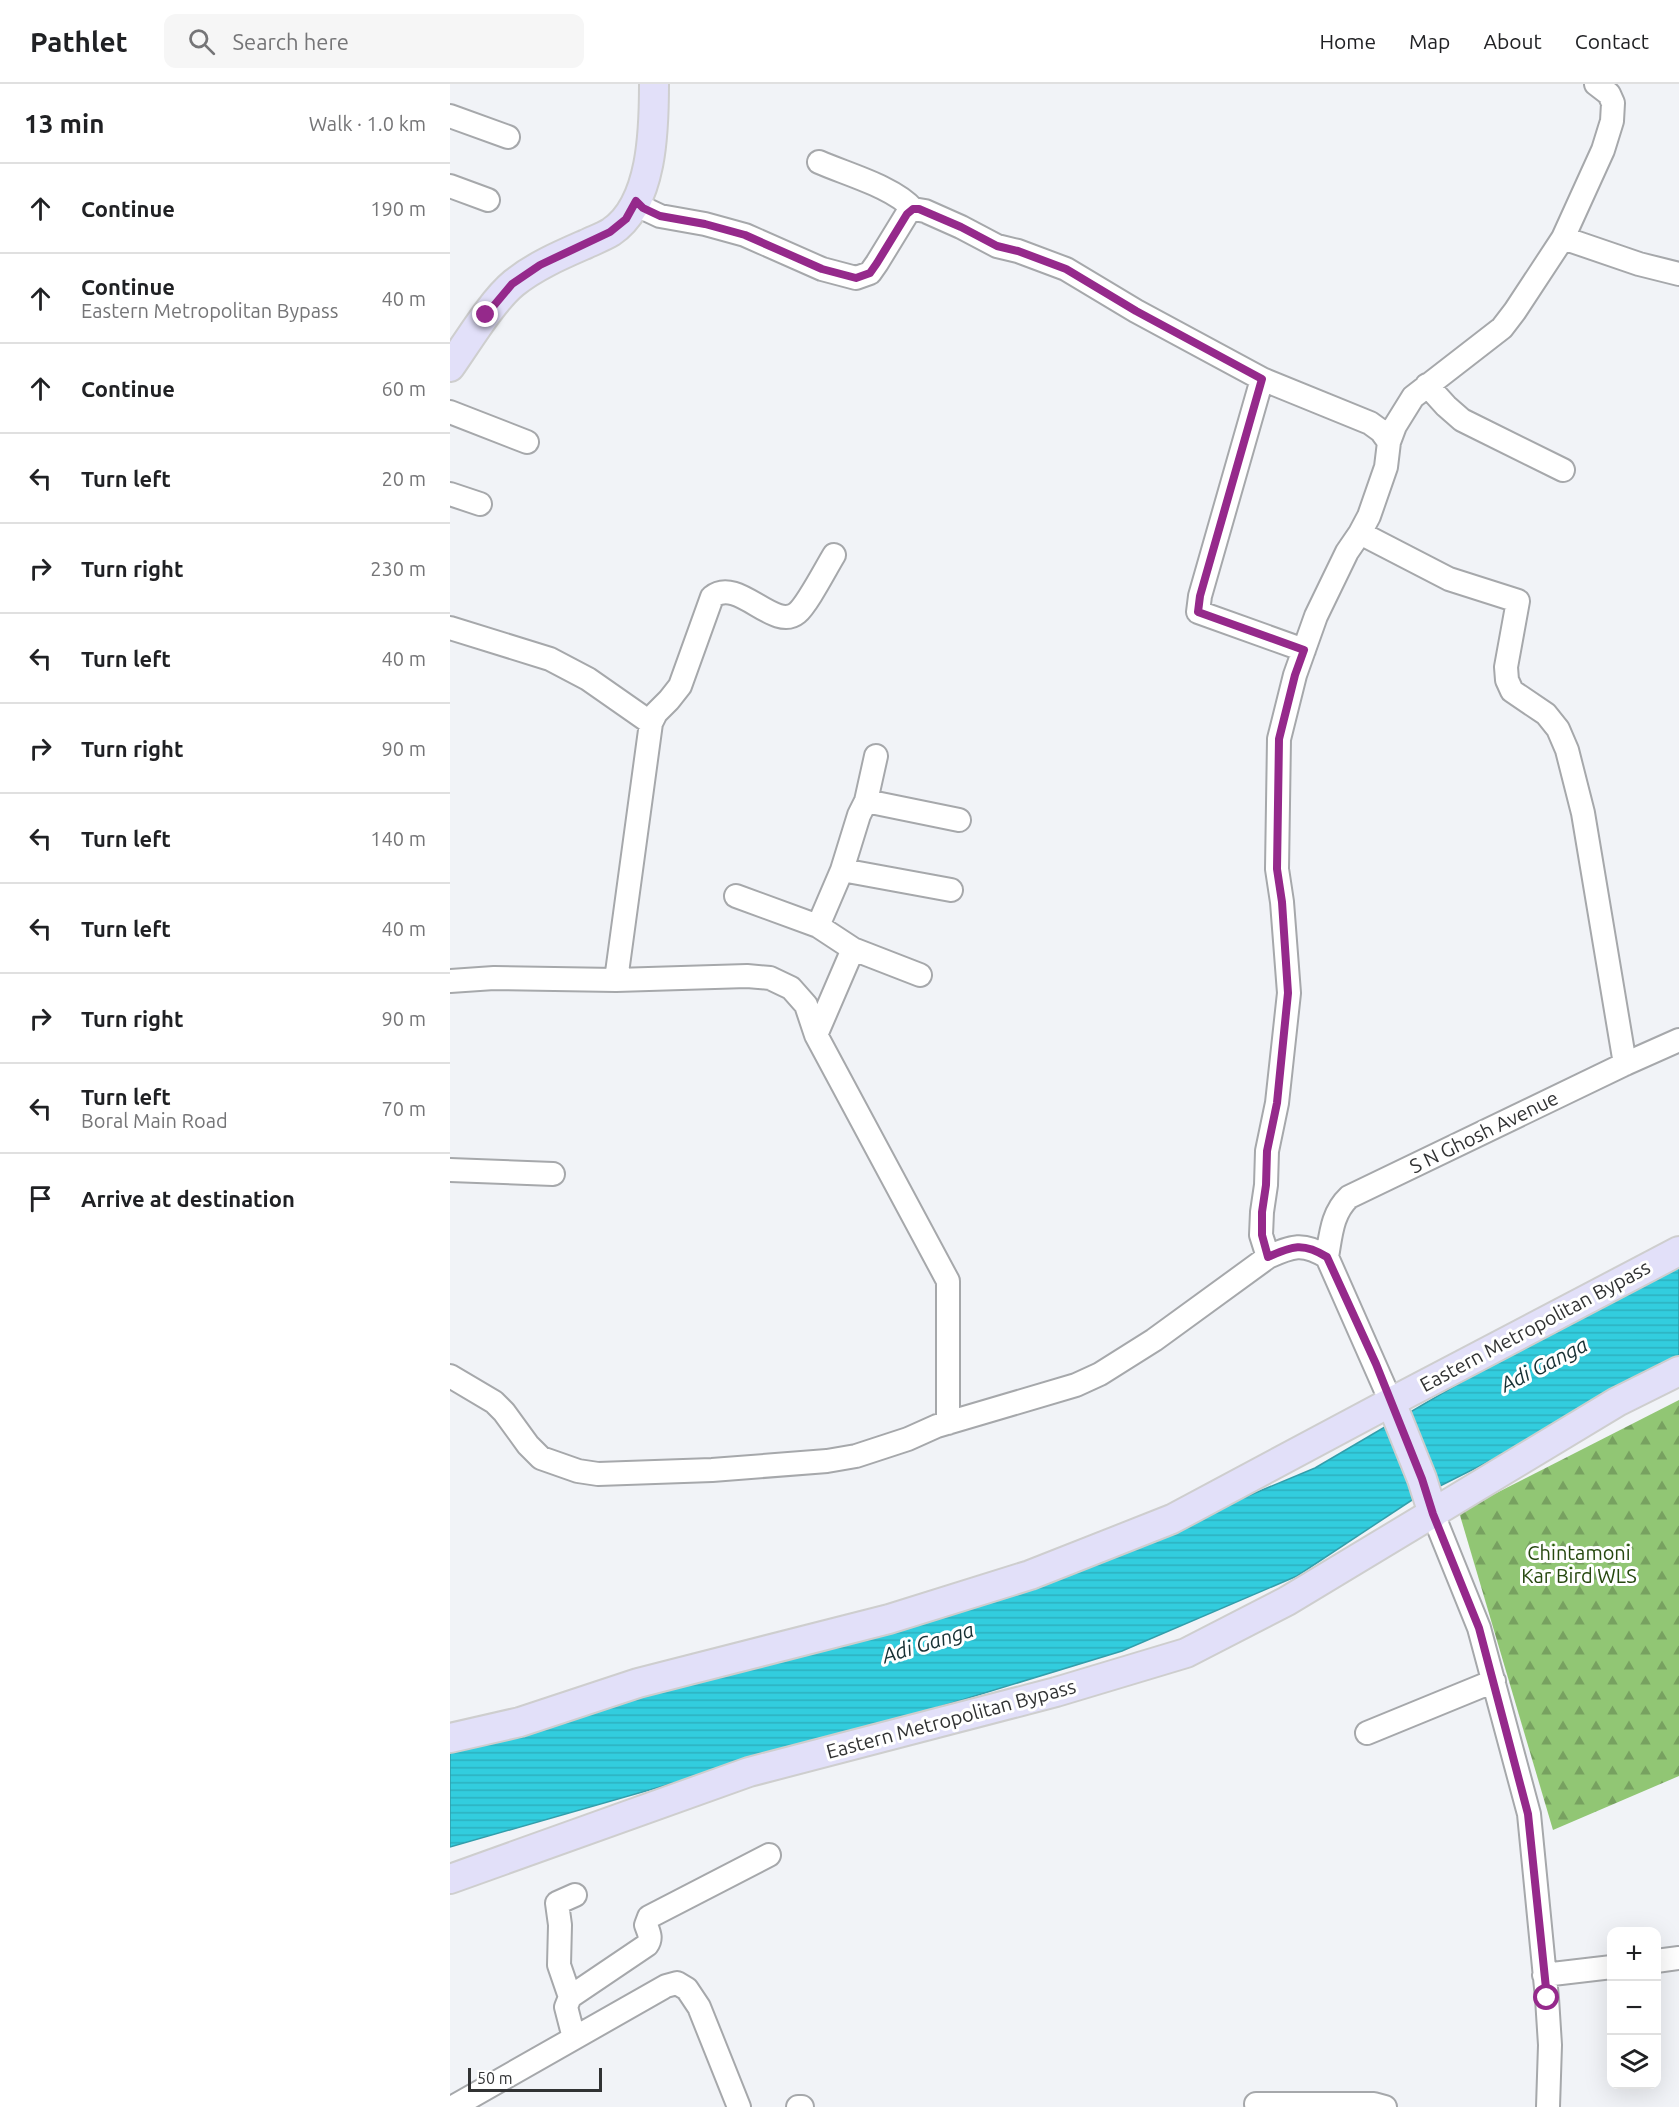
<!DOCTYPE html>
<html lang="en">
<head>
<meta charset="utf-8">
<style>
	body { margin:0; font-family:Ubuntu,sans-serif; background:#f6f6f6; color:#202124 }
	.controls { position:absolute; right:18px; bottom:18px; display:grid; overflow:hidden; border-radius:12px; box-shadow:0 6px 24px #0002 }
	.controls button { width:54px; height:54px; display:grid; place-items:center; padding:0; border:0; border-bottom:2px solid #e0e0e0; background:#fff; color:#202124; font:30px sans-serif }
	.scale { position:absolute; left:18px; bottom:15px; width:134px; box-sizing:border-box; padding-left:6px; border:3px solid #313233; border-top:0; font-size:16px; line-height:21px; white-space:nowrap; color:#313233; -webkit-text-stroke:4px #fff; paint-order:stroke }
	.stop { position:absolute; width:18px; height:18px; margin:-14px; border:4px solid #95298b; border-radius:50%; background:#fff }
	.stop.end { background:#95298b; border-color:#fff; box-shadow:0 2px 6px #0008 }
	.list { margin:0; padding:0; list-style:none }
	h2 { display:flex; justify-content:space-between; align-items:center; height:78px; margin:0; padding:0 24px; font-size:26px }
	h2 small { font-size:20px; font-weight:400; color:#757577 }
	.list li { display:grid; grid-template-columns:39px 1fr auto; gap:18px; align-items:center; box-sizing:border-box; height:90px; padding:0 24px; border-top:2px solid #e0e0e0 }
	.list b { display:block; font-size:22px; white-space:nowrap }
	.list p { margin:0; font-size:20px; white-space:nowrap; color:#757577 }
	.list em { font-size:20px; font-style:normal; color:#757577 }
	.icon { flex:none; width:33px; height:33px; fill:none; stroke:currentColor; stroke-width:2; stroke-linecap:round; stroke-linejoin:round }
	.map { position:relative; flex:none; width:1229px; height:2023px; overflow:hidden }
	header { display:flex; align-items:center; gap:36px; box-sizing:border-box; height:84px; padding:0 30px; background:#fff; border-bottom:2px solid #e0e0e0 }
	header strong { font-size:28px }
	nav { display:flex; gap:33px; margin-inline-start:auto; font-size:21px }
	.search { width:420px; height:54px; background:#f6f6f6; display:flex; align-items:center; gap:15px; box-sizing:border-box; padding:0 21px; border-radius:12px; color:#757577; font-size:22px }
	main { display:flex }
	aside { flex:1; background:#fff }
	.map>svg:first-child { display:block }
</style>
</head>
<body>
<header>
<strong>Pathlet</strong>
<div class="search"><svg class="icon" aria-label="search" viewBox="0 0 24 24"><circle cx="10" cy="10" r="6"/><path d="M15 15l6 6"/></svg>Search here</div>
<nav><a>Home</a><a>Map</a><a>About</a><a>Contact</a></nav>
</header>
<main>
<aside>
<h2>13 min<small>Walk · 1.0 km</small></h2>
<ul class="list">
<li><svg class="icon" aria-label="ahead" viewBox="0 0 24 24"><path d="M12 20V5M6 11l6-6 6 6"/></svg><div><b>Continue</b></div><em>190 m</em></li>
<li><svg class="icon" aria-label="ahead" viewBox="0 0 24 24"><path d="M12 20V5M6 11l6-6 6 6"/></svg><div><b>Continue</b><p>Eastern Metropolitan Bypass</p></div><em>40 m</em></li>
<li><svg class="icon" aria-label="ahead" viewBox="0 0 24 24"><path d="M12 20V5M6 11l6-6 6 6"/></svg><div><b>Continue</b></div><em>60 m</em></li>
<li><svg class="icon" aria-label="left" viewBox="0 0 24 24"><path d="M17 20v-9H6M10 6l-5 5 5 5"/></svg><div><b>Turn left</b></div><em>20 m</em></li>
<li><svg class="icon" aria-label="right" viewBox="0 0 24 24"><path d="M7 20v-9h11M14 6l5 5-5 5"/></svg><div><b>Turn right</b></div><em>230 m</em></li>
<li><svg class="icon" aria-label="left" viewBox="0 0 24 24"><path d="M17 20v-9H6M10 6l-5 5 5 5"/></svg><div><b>Turn left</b></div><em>40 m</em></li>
<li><svg class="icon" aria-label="right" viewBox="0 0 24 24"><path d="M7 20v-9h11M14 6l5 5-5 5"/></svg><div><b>Turn right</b></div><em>90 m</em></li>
<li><svg class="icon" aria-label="left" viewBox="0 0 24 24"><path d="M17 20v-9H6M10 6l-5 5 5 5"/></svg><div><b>Turn left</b></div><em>140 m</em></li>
<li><svg class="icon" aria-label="left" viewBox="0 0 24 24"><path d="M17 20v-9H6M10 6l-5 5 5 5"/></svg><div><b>Turn left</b></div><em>40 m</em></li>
<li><svg class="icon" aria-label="right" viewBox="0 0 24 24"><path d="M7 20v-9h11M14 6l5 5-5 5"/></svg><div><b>Turn right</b></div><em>90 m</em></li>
<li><svg class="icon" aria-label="left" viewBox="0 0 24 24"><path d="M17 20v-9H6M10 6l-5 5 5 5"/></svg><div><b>Turn left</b><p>Boral Main Road</p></div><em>70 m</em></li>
<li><svg class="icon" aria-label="arrive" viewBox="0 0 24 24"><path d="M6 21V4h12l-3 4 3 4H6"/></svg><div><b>Arrive at destination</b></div></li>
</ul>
</aside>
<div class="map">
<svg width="1229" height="2023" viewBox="0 0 1229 2023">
	<defs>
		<pattern id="forest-firs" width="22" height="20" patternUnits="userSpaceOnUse" patternTransform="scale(1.5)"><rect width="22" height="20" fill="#91c674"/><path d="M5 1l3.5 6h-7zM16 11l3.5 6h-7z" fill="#77a160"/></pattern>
		<pattern id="water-rules" width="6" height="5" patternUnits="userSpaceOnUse" patternTransform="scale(1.5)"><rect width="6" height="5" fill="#32cdde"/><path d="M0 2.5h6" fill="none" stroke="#2db0bf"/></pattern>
	</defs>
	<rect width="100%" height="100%" fill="#f1f3f7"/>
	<!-- forest -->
	<path fill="url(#forest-firs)" d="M1229,1316V1692L1103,1746L1009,1428Z"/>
	<!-- water -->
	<path fill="url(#water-rules)" stroke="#329eab" stroke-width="1.5" d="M1229,1181V1282L962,1416L847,1492L672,1567L479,1626L0,1763V1669L212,1605L553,1514L865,1384L1112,1239Z"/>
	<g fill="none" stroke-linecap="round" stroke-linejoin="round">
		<defs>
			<path id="minor" d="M0,32L58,53
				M369,78C396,90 444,103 463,125
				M0,102L38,116
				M186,117L193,124L210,132L255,140L295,151L372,185L406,194L420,189L427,179L457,130L463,125L475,127L511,143L547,162L568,167L616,185L686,227L812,295L920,339L931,347L939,358L936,383L919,432L910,449L897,468L866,532L845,591L829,655L827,785L832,818L839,909L827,1019L817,1067L816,1101L812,1128L811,1151L818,1173
				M1113,154L1189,180L1229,190
				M812,295L750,512L748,528L854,566
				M977,301L996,322L1012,336L1113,386
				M0,328L77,358
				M939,358L945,342L963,313L1052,244L1065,227L1113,154L1153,66L1162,37L1163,19L1159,10L1146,0
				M0,410L30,420
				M910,449L999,495L1068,517L1056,583L1057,596L1062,607L1096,630L1108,645L1117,666L1133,729L1175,980
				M0,544L100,575L138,595L201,639
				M416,717L426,672
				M392,786L501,806
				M286,812L368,842L403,865L366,951
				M368,842L392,786L409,731L416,717L509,736
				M403,865L470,891
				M166,896L201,639L206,629L219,616L230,602L262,513C288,492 324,548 347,529C357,521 376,484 384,471
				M0,897L44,894L166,896L297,892L320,894L341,904L356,921L366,951L498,1197V1339
				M0,1086L103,1090
				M877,1173C881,1150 882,1129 899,1113L1175,980L1229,956
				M0,1292L44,1318L54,1328L78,1361L91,1374L128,1387L148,1390L262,1386L377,1377L406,1372L458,1355L487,1342L626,1301L650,1290L704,1256L818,1173C842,1162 853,1158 877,1173L941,1318
				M983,1430L1029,1544L1079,1730L1097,1914L1100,1961L1098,2023
				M917,1649L1044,1597
				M1206,1877L1229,1874
				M1094,1891L1162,1883
				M120,1913L109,1881L110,1841L107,1819L125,1811
				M124,1954L116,1923L120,1913L197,1861C202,1854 199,1849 196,1841L199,1833L319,1771
				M806,2020H924L935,2023
				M3,2023L216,1902L227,1899L237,1905L249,1923L289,2023
				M348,2023H352"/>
			<path id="major" d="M0,283C17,259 42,217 64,199C85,182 111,171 136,160C144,156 153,153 161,148C203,120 204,45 204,0
				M941,1318L972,1395L983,1430
				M0,1654L70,1638L188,1599L439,1535L580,1491L722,1435L941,1318L1229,1167
				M0,1795L299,1688L606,1608L736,1569L837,1517L1167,1318L1229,1287"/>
		</defs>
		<!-- minor casing -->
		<use href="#minor" stroke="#a6a8ab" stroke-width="26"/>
		<!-- major casing -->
		<use href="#major" stroke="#cecece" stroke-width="32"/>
		<!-- minor -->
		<use href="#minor" stroke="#fff" stroke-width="22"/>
		<!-- major -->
		<use href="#major" stroke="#e2e0f9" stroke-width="28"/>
	</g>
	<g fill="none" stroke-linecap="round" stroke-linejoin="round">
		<!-- route -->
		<path stroke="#95298b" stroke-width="8" d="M36,231L62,200L90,181L160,148L176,135L186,117L193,124L210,132L255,140L295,151L372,185L406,194L420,189L427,179L457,130L463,125H469L511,143L547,162L568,167L616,185L686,227L812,295L750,512L748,528L854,566L845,591L829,655L827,785L832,818L838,909L827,1019L817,1067L816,1101L812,1128V1151L818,1173C842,1162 853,1158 877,1173L926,1280L972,1395L983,1430L1029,1544L1078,1730L1097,1914"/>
	</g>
	<g text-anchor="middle" stroke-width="6" stroke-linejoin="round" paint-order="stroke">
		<!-- street labels -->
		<g font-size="20" fill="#313233" stroke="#fff">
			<text transform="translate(1034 1048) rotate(-26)" y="7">S N Ghosh Avenue</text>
			<text transform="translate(1085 1242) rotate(-28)" y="7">Eastern Metropolitan Bypass</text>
			<text transform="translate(501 1635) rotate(-15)" y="7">Eastern Metropolitan Bypass</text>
		</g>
		<!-- park labels -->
		<g font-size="20" fill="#26480f" stroke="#fff">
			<text x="1129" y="1476">Chintamoni<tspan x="1129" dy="23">Kar Bird WLS</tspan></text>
		</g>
		<!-- water labels -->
		<g font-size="21" font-style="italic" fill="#173033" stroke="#fff">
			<text transform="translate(1094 1281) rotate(-27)" y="7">Adi Ganga</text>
			<text transform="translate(478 1559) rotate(-17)" y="7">Adi Ganga</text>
		</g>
	</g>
</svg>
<div class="controls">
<button>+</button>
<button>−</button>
<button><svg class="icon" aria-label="layers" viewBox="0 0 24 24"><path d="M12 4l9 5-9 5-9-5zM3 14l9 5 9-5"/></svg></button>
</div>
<div class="scale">50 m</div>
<div class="stop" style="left:1097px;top:1914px"></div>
<div class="stop end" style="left:36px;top:231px"></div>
</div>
</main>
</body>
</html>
